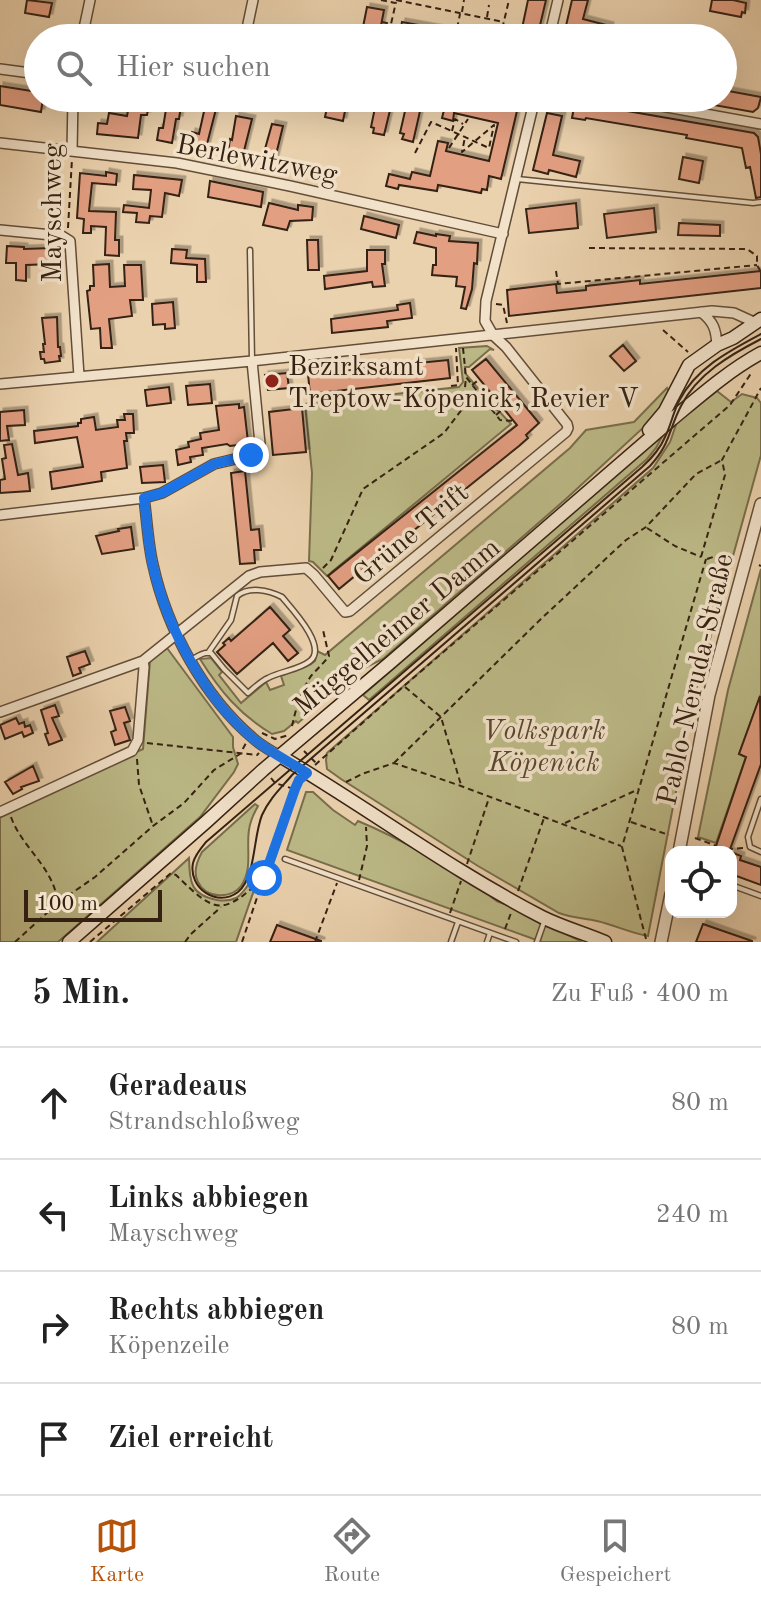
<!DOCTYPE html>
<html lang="de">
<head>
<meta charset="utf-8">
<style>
	body { margin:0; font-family:"Old Standard TT",serif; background:#f2f2f2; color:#222 }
	.controls { position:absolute; right:24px; bottom:24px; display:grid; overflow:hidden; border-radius:16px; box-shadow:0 8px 32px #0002 }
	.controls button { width:72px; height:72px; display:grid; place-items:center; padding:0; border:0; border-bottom:2px solid #e0e0e0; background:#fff; color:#222; font:40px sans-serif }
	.scale { position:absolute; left:24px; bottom:20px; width:138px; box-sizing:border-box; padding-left:8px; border:4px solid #352112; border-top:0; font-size:22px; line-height:28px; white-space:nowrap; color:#352112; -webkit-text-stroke:6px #f2e2ca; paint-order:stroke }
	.stop { position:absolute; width:24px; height:24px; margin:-18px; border:6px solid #1a73e8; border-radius:50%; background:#fff }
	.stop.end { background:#1a73e8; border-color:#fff; box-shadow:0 2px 8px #0008 }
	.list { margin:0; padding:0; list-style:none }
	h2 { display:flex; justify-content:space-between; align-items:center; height:104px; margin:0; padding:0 32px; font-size:34px }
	h2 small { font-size:26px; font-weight:400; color:#767676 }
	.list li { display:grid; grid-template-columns:52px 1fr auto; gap:24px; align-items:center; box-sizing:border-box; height:112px; padding:0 32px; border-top:2px solid #e0e0e0 }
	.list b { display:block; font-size:30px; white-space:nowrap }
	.list p { margin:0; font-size:26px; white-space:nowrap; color:#767676 }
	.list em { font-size:26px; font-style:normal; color:#767676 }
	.icon { flex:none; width:44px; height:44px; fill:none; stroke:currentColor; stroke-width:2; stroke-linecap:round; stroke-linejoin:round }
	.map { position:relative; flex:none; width:761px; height:942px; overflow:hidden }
	.search { position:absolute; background:#fff; box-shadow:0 8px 32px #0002; left:24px; right:24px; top:24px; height:88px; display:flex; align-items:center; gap:20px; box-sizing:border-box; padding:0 28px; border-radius:44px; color:#767676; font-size:30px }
	.sheet { height:552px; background:#fff }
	nav { display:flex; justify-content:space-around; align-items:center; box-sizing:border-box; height:112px; border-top:2px solid #e0e0e0; background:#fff; font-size:22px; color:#767676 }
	nav a { display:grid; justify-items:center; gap:4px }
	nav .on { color:#b45309 }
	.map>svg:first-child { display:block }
</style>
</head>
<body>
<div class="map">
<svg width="761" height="942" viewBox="0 0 761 942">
	<defs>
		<filter id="shadow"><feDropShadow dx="3.5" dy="-3.5" stdDeviation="0" flood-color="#0004"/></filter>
	</defs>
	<rect width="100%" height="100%" fill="#ebd2ae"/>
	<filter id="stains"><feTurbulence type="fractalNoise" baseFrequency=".0025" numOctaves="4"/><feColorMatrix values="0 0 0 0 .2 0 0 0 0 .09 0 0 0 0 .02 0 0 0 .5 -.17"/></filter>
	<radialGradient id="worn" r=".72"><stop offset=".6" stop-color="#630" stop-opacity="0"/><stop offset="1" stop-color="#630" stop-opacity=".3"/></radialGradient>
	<!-- green -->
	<path fill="#bcba87" stroke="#786e4c" stroke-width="2" d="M487,346L494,350L490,349L469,367H465V373L496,410L499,411L511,424L327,576L313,562L309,561L312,473L305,404L459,387L463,382L459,348Z
		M667,388L669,392L657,415L567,498L383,659L360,670L298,723L296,721L284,731L272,734C239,714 220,691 200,659L211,658L222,672L219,675L241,703L266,682L270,690L284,685L281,676L311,664L315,661L317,651L325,655L570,448L586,430L634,422Z
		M717,391L731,402L742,394L757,398L761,403V455L695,693L648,936C630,933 615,925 597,921C584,918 572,918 559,913L478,866L341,779L327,769L326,760L327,753L653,468L670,442L677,422Z
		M664,433L656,448L647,459L369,700L363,695Z
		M761,569V694L739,754L746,757L716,843L698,837L728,690Z
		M167,648L233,737V747L238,764L234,772L200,817L58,942H0V814L143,749L150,661Z
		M306,792H313L333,810L355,825L358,821C404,840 446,866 488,893C494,902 502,903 511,906L582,942H542L287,850Z
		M255,804L258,806C254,813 250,822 249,830C246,849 253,869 241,886C231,899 206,899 198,882C193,873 197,861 202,852Z
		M189,858C190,882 190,895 217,900C224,901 230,901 236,898C248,891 250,876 261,870L236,942H97Z"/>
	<!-- building -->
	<path fill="#e39f82" stroke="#352112" stroke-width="2" filter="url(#shadow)" d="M27,0L52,3L49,17L25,13Z
		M528,0H546L537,38H520Z
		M572,0H588L583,19L610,26L607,38H595L565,30Z
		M712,0H733L746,3L745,13L742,12L741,17L710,11Z
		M367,7L384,10L379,36L362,32Z
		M402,22L452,31L451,38H399Z
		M0,86L38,92V98H43L41,112L0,105Z
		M723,90L761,97L758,108L753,112L697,102L698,98H723Z
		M329,98L347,101L343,121L325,117Z
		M377,98H393L384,135L373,133L374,128L371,127Z
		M408,98H423L413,142L402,139L404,134L400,133Z
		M447,98H460L517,111L501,179L489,176L487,190L482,189L481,193L438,185L437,191L399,185L398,189L386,186L389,174L410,179L412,172L430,176L438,141L448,143L446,151L489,161L498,123L454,113L453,121L442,118Z
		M130,100L149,104L147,115H141L138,138L97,134L98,123L107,124L109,113L127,116Z
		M575,102L754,133L758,137L761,154V197L756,198L750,167L746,168L742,148L686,138L687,135L586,118L585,120L572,118Z
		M167,103L181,106L179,119H176L172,143L157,140L159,128H163Z
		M205,107L216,109L206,148L190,144L192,132L199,134Z
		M547,113L562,116L553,155L580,161L576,177L549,170L548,174L533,170Z
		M236,116L252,119L243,155L228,152L230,139L232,140Z
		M272,124L283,126L275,159L263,156Z
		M683,157L703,161L699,183L679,179Z
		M106,172L117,174L116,185L92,183L89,211L116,212L115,240H119V256L105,255L106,227L91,226V233H83L84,219L77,218L80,173L106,176Z
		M134,175L182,180L179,196L165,193L162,217L150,216L149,223L136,222L137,213L123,212L124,205L149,208L151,190L133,189Z
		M210,181L263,192L261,207L208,197Z
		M269,203L298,210V205L313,207L312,220L290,221L287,230L263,225Z
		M576,203L578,228L529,233L526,209Z
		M654,208L656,232L607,238L604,214Z
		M364,216L399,225L396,238L361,229Z
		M679,223L720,225V236L678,235Z
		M417,232L436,236V234L450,236L449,241L478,243L477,264L474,263L472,289L466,309L461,308L465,287L456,286L457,277L432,275L433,265H436V248L414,243Z
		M307,240H318L319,270H308Z
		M7,246L24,247V249L52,248L53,264L26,265V281L16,280V263H6Z
		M172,249L187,250L186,258L205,259L206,282H197V265L171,263Z
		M367,250H385V264H382L385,286L373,287L372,282L325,289L324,276L367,271Z
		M109,264L110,287L125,286L124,265H141L143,300H130L132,316L109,319L112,348H101L100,328L91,329L87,291L90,290V286H94L93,265Z
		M761,271V288L509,316L507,290L556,284L557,293L586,290V286L640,280V284Z
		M173,302L175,328L165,329V324L153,325L152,304Z
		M410,303L412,318L387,321L388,327L332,333L331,319L398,310L397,305Z
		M57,317L58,347H60L61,356H59L60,361L45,363L44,359H41L40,352H44L43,344H45L42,318Z
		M623,345L636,361L624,371L610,356Z
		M486,359L539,423L526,435L528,438L519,446L403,539L401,538L339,589L328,576L517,425L472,370Z
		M448,360L450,378L310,394L308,374Z
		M287,373L289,388L268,390L265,375Z
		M210,384L212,403L188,405L186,386Z
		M169,387L171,403L147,406L145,390Z
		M239,404V408L244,407L248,442H246V444L230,446L227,444L202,448L203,455L190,457L191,462L178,465L176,450L189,447L188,442L201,439L200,433L219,430L216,406Z
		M302,408L306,452L273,455L269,412Z
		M24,410L25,425L7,426L9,440L0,441V412Z
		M124,414H133L134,433H126L127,441H124L127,468L101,472L102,481L52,489L50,472L83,467L77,437L35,443L34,431L78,426V423H81V419L94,417L96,430L118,427L117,420H125Z
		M12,444L18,475L28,473L30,491L0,493V480L5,479L2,459L6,458L4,445Z
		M163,465L165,482L142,483L140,467Z
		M245,471L251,530L259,529L261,550H254L255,563L240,564L231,473Z
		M131,527L134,549L102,554L96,536L119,531L118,529Z
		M270,607L290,630L283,636L298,653L288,661L273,643L237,674L217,652L225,645L223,643L229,638L231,641Z
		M85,651L90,664L79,668L81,673L73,676L67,657Z
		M760,696L761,764L729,852H714L746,757L739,754Z
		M55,705L59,716L52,718L62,740L49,745L45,734L48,733L41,710Z
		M125,707L130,721L124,723L130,740L115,745L111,732L116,730L110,711Z
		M16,718L19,724L24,722L25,727L30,725L33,733L24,737L22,732L5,739L0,725Z
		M33,766L39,781L21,787L22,789L13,794L5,782Z
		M731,852L741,856L740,860L761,867V885L731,874Z
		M703,924L752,941V942H696Z
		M277,925L321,941V942H270Z"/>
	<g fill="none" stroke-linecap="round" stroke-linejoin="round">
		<defs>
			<path id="service" d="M517,179L753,203L761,202
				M250,250L252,360
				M191,660C198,656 203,652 211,653L224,669L248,693C254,688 261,681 268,678C281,671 299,670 310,661C328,647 292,609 282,597C268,590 249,586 237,596L231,620L208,653
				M761,799L748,837L750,847L761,852
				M285,859L516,942
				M731,885L761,896
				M451,942L458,922
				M487,942L490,933
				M537,942L544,922"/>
			<path id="minor" d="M82,38L90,0
				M245,38L253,0
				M549,38L558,0
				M0,69L38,74
				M617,98L761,124
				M0,143L177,163L290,186L503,234
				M72,151L73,98
				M0,230L62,236L70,241L79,376
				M701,312C714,322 716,330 717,345
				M0,384L252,361L712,311L734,313L756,323
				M144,498C147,520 148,544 153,565C167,629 204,697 254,739C262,746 271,751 280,756
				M0,515L144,498L162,493L214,464L256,454L259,452L260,444L252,361
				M0,712L143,661L249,576L260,572L306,568L314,575L345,612L350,611L566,432L568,428L567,424L506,347L493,335L485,321L486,301L535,98
				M0,812L132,751L138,740L144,667L143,661"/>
			<path id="tertiary" d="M679,852L709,695L761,504
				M661,942L671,894"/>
			<path id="secondary" d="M649,430L665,411L689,365L717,345L733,338L761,319
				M280,756C368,808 451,870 542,917C562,927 584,933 605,942
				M69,942L206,822L263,770L391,662L671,420C700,396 728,371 761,353"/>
		</defs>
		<!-- service casing -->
		<use href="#service" stroke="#624d39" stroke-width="7"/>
		<!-- minor casing -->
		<use href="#minor" stroke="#624d39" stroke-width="12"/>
		<!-- tertiary casing -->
		<use href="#tertiary" stroke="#624d39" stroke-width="14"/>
		<!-- secondary casing -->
		<use href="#secondary" stroke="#352112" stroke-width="15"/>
		<!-- path -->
		<path stroke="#352112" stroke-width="2" stroke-dasharray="6 4" stroke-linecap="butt" d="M381,0L395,3
			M396,0L504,22
			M462,12L464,0
			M487,17L489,5
			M382,22L391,24L396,2
			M559,34L575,38
			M455,38L460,14
			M500,38L509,0
			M452,131L455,119L463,124
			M449,148L468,119
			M415,153L431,122C450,130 469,139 489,148L494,125L462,152L465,137
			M68,228L72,159
			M589,248L747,249L757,256V265L761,272
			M556,271L558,284L757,265
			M496,304L503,305L507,323
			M663,330L688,352
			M463,348L466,377L500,420L515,421
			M298,365L300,376
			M472,385L480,379
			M451,386L458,385L456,348
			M486,402L493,395
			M496,415L504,408
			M647,528L675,546L701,557
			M701,557L725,475L722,460L761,388
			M707,559L713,557L732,563
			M759,565L761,566
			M323,568L331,560L363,489L444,433L463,408L466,377
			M405,687L441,717L461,785
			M292,726C296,708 301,691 311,676C317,669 324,663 329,656L323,630
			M262,733L275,739L289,735
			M147,743L257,755L259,753
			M304,751L316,763
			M137,759L139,785L153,826
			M394,763L542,618L626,540L646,527L696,474L722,460
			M315,765L404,686L730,405L752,372
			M271,778L275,783L294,789
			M346,782L362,774L394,763L461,786L621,846
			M11,817C20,842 41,858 52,882C55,888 56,895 59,901
			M631,822L669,835
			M565,823L639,789
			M695,838L717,846
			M727,849L745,848
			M709,852L711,845
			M467,864L489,798
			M359,880L367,846L366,827
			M518,891L544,818
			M450,913L461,881
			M505,929L511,913
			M646,939L622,847L706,559
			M15,942L59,902L95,877L153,826L184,803L214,770L240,754L246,743
			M90,942L171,873L176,875C215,913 222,917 263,878
			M185,942L191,934L221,907
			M242,942L285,815L299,781
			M315,942L337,883"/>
		<!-- service -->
		<use href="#service" stroke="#f2e2ca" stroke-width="4"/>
		<!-- minor -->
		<use href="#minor" stroke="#f2e2ca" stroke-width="9"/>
		<!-- tertiary -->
		<use href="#tertiary" stroke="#f2e2ca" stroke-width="11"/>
		<!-- secondary -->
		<use href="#secondary" stroke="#f2e2ca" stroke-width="12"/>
		<!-- tram -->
		<path stroke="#352112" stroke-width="2" d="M761,334C729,351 696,368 679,401C673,413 671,425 665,437C660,449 652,458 642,467L206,842C201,848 195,855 193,863C188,888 217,908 238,892C256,877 253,837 262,815C269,799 281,788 292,775L650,466C671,443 668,431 681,406C697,374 730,355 761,339"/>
	</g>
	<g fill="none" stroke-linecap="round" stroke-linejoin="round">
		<!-- route -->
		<path stroke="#1a73e8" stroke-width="10" d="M251,455L214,464L162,493L144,498C147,521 148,544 153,566C167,627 205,700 255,740C271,753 290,762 307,773L299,780L295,789L264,878"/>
	</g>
	<!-- markers -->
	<circle fill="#8f2418" stroke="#f2e2ca" stroke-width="3" cx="272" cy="381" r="8"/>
	<g text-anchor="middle" stroke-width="7" stroke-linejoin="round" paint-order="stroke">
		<!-- street labels -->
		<g font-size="28" fill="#352112" stroke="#f2e2ca">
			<text transform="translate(257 158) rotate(11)" y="10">Berlewitzweg</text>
			<text transform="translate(51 213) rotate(-90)" y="10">Mayschweg</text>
			<text transform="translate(410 533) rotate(-40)" y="10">Grüne Trift</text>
			<text transform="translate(396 626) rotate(-40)" y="10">Müggelheimer Damm</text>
			<text transform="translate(694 679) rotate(-77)" y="10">Pablo-Neruda-Straße</text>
		</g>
		<!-- poi labels -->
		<g font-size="28" fill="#352112" stroke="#f2e2ca" text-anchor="start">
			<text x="288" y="375">Bezirksamt<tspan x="288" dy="32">Treptow-Köpenick, Revier V</tspan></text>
		</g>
		<!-- park labels -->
		<g font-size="28" font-style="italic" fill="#57472f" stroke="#f2e2ca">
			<text x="544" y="739">Volkspark<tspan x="544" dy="32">Köpenick</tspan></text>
		</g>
	</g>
	<rect width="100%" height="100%" filter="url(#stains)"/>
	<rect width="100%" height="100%" fill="url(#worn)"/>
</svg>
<div class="controls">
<button><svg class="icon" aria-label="locate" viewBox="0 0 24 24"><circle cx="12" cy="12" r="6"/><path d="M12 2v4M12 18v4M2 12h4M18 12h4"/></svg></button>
</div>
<div class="scale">100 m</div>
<div class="stop" style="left:264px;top:878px"></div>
<div class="stop end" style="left:251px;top:455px"></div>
<div class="search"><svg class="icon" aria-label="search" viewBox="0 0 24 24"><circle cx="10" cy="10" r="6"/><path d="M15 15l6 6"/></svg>Hier suchen</div>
</div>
<section class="sheet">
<h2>5 Min.<small>Zu Fuß · 400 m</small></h2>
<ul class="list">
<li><svg class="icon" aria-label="ahead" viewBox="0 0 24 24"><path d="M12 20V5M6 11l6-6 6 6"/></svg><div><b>Geradeaus</b><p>Strandschloßweg</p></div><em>80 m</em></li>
<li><svg class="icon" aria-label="left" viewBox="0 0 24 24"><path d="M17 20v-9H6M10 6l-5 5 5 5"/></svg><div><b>Links abbiegen</b><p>Mayschweg</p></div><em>240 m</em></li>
<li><svg class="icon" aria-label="right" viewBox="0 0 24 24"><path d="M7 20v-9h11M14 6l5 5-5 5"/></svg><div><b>Rechts abbiegen</b><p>Köpenzeile</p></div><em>80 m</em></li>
<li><svg class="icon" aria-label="arrive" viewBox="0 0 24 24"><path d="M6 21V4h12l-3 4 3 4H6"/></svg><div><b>Ziel erreicht</b></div></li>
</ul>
</section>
<nav>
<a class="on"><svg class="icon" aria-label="map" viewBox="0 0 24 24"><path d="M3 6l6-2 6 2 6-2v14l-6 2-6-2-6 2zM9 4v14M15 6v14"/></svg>Karte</a>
<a><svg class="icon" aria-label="directions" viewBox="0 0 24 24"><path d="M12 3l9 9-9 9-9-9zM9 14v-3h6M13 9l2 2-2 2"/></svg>Route</a>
<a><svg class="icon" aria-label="saved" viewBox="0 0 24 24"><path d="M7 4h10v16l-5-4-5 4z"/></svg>Gespeichert</a>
</nav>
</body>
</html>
